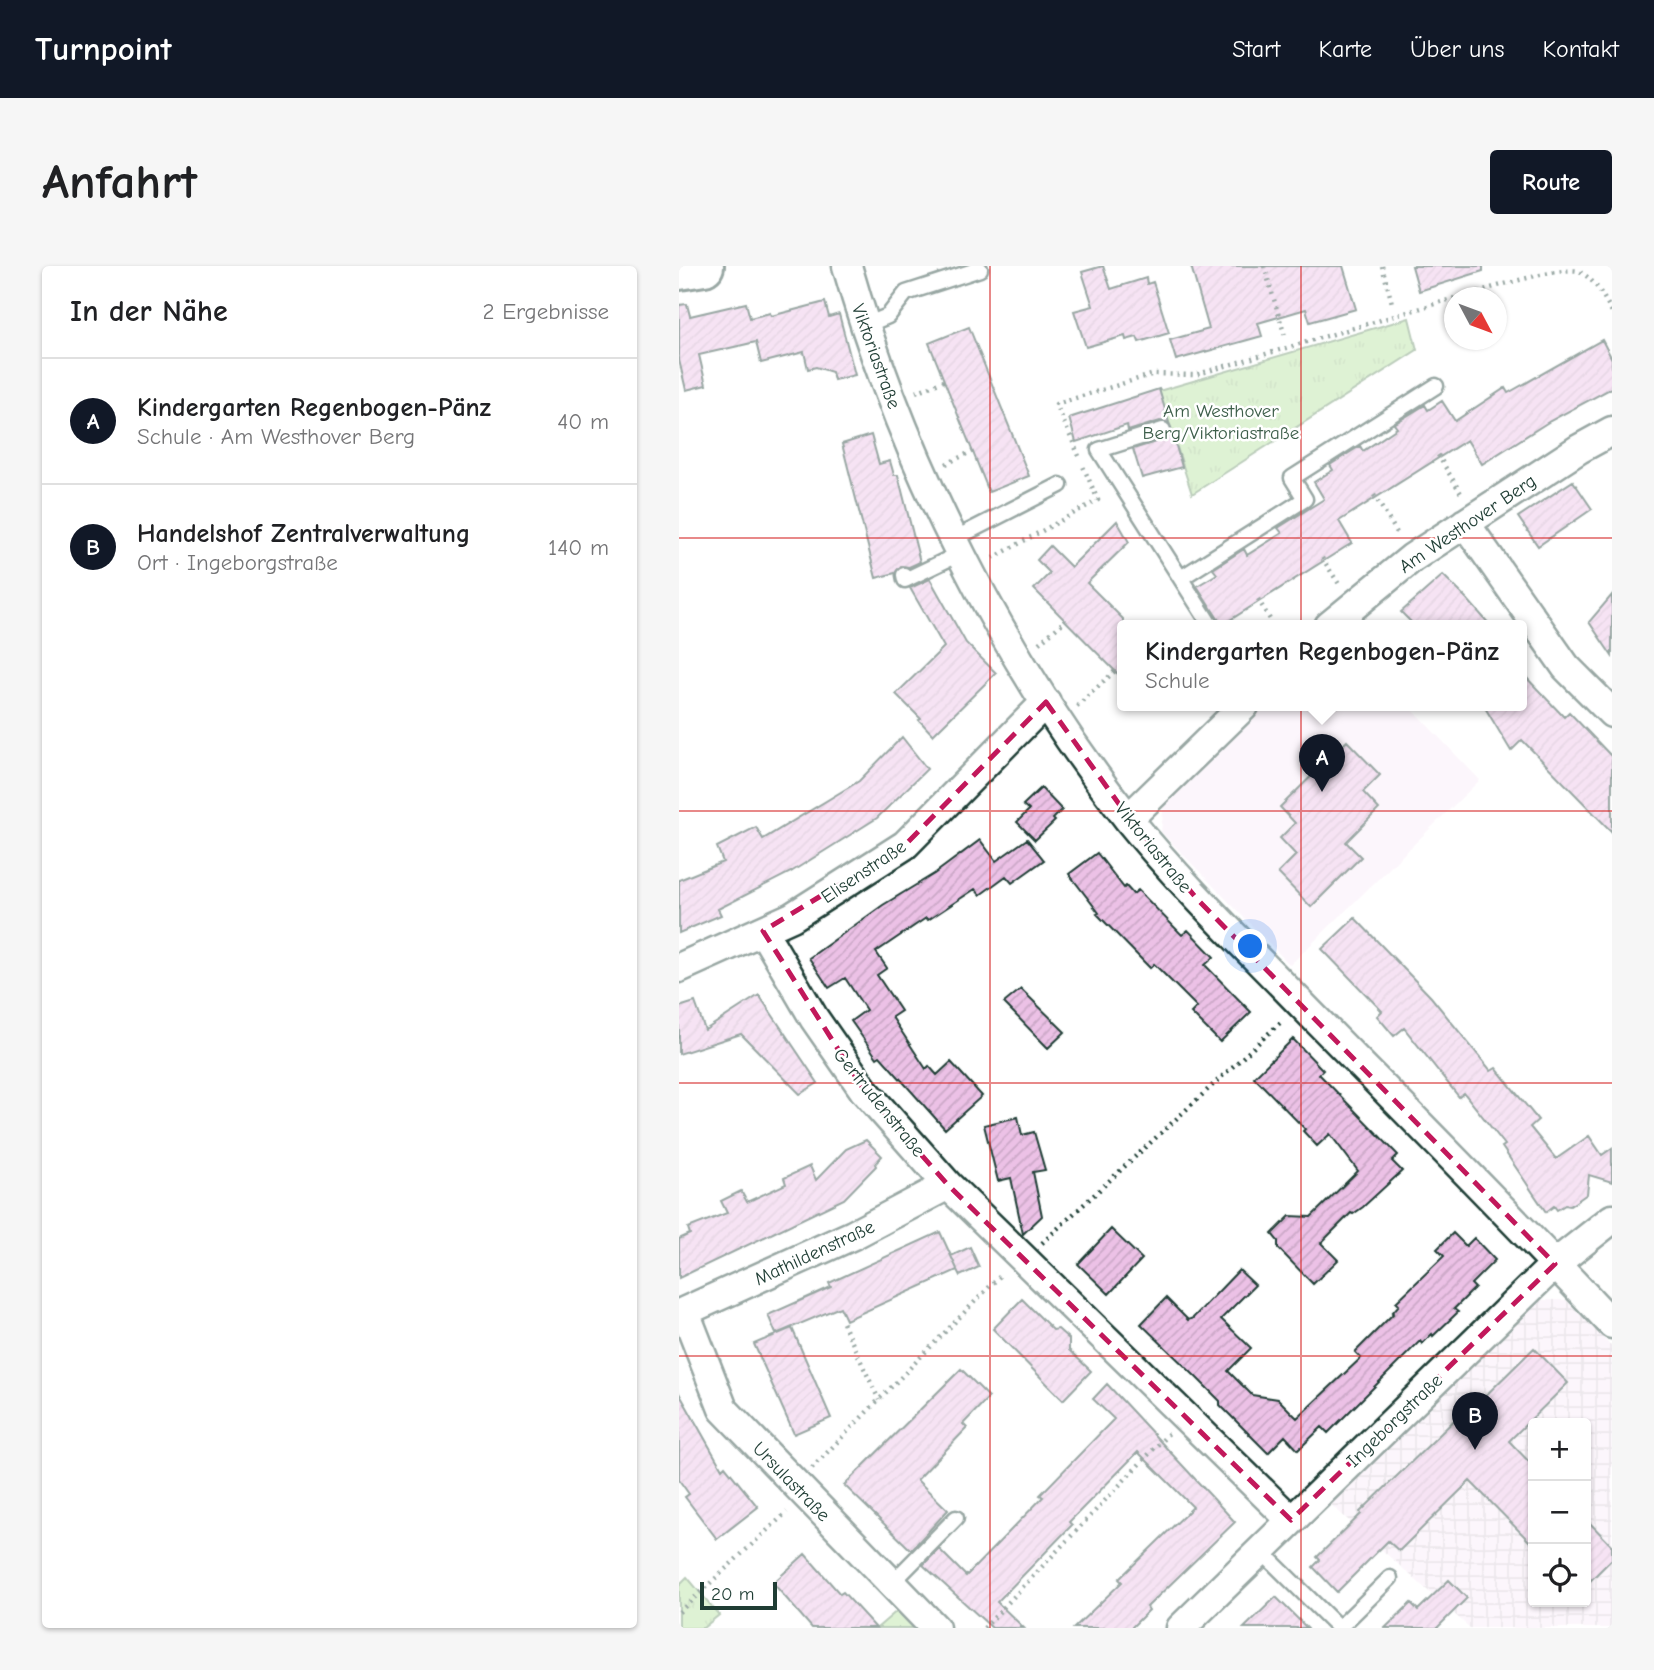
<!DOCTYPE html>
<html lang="de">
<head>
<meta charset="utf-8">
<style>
	body { margin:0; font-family:"Comic Neue",sans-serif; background:#f6f6f6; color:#202124 }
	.controls { position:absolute; right:21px; bottom:21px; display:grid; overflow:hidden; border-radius:7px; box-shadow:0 2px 5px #0004 }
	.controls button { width:63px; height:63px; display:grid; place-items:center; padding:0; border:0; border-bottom:2px solid #e0e0e0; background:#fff; color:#202124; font:35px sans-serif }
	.compass { position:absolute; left:765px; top:21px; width:63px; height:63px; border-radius:50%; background:#fff; box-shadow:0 2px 5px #0004; rotate:131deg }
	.scale { position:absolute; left:21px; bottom:18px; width:77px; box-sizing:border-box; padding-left:7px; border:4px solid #1f3d34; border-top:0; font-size:19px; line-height:24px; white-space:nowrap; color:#1f3d34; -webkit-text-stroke:5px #fff; paint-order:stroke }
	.you { position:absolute; left:572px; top:681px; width:24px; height:24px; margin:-18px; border:5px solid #fff; border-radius:50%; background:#1a73e8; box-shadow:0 0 0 10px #1a73e833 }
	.badge { display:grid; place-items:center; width:46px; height:46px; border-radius:50%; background:#111827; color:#fff; font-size:23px; font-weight:700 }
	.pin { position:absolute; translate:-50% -58px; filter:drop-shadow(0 2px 4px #0008) }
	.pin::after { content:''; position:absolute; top:37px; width:24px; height:21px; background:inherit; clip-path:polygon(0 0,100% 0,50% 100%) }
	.popup { position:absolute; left:438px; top:354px; width:410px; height:91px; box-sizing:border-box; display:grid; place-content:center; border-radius:7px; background:#fff; filter:drop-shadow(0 2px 5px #0005); font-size:23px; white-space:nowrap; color:#757577 }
	.popup b { font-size:26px; color:#202124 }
	.popup::after { content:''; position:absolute; left:50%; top:100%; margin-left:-14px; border:14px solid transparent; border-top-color:#fff }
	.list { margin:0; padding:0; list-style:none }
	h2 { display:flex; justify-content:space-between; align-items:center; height:91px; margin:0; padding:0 28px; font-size:30px }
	h2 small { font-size:23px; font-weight:400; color:#757577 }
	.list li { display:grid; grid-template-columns:46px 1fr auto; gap:21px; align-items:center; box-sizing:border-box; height:126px; padding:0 28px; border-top:2px solid #e0e0e0 }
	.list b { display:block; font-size:26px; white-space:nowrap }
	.list p { margin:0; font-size:23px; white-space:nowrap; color:#757577 }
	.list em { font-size:23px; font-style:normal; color:#757577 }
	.icon { flex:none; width:38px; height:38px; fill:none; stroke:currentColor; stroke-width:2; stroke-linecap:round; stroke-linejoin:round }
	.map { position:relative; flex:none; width:933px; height:1362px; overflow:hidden; border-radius:7px }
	header { display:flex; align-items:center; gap:42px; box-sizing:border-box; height:98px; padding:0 35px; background:#111827; color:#fff }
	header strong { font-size:33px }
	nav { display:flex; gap:38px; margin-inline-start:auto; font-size:24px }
	.intro { display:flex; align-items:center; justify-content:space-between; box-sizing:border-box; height:168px; padding:0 42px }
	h1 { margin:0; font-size:49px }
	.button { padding:18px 32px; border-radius:7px; background:#111827; color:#fff; font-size:24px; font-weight:700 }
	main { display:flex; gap:42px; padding:0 42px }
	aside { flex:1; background:#fff; border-radius:7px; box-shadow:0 2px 5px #0004 }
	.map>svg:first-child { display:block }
</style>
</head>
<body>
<header>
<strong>Turnpoint</strong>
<nav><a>Start</a><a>Karte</a><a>Über uns</a><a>Kontakt</a></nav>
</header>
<div class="intro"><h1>Anfahrt</h1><a class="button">Route</a></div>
<main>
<aside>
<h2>In der Nähe<small>2 Ergebnisse</small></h2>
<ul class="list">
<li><span class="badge">A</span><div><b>Kindergarten Regenbogen-Pänz</b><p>Schule · Am Westhover Berg</p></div><em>40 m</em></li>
<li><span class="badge">B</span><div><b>Handelshof Zentralverwaltung</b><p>Ort · Ingeborgstraße</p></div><em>140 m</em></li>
</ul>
</aside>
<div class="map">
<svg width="933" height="1362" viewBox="0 0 933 1362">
	<defs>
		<pattern id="industrial-grid" width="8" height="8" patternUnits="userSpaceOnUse" patternTransform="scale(1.75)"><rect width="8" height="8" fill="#f9ecf8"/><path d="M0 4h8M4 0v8" fill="none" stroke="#d5cbd5"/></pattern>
		<pattern id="grass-tufts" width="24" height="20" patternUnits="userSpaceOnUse" patternTransform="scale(1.75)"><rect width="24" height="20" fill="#b7e3a1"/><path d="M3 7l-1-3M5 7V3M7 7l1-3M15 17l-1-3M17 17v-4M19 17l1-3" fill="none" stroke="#9dc48b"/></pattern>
		<pattern id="building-hatch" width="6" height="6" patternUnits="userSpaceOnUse" patternTransform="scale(1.75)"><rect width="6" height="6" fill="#ecc1e6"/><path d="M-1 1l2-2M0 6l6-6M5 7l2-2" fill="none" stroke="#caa7c6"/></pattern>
	</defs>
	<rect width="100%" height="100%" fill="#fff"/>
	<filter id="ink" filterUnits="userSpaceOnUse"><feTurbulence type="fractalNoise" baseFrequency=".0143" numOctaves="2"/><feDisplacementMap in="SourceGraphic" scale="14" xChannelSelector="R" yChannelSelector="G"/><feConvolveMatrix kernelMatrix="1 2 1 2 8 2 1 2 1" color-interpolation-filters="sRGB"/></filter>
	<g filter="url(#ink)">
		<!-- built -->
		<path fill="#f9ecf8" d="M583,440H730L801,514L611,699L482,566L485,537Z"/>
		<!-- industrial -->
		<path fill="url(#industrial-grid)" fill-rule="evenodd" d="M859,1034H887L933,1081V1362H791L651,1238ZM854,1157H907V1336H854Z"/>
		<!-- grass -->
		<path fill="url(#grass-tufts)" stroke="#6b906a" stroke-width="2" d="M730,52L738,84L513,228L480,125Z
			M8,1311L40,1349L24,1362H0V1319Z
			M219,1344L236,1362H198Z"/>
		<!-- building -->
		<path fill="url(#building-hatch)" stroke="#1f3d34" stroke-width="2" d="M424,0L432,23L467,12L468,18L474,16L490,67L460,76L458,71L447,74L446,70L407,81L395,45L414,40L403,6Z
			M512,0H664L677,43L631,56L627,43L579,57L583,70L497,94L491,74L530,63Z
			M733,0H804V5L740,25Z
			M146,36L150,51L160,48L176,109L155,114L153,106L137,101L129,103L125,86L82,97L77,76L20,89L27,119L7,124L0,94V39L8,38L11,50L67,37L71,52L91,47L92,50Z
			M290,61L350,210L310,226L250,77Z
			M923,74L933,93V122L871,155L803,198L788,174L660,255L673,277L543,359L518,320L538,308L534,303L565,283L568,289L603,267L599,262L645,233L635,216L654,204L651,199L681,180L684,185L718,162L715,158L746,139L749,144L763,135L776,155L826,122L829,127Z
			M480,123L490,157L481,155L449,165L448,159L397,176L390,152Z
			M493,166L503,201L463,212L454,183L487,173Z
			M192,169L200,198L211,195L215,209H219L241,296L230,301L222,300L216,307L197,312L163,178Z
			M894,215L913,243L859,280L839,251Z
			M438,255L450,276L408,317L444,353V413L355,323L371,307L358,294L371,280L392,301Z
			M764,309L789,334L812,360H736L722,346Z
			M251,313L287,377L317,407L254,469L240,454L242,453L217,428L265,381L231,322Z
			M933,329V390L910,356Z
			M843,407L885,451L890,446L933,491V566L843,474L832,485L805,440H843Z
			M223,471L248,503L198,552L112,606L39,643L42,649L0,667V614L44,596L38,581L77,561L84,573L180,515Z
			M668,475L701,509L684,526L700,543L667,576L682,591L632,641L599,607L617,589L601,572L616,557L601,541Z
			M362,522L383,544L374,553L376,555L356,574L338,556L350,544L344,539Z
			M348,573L365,594L333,617L327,610L301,629L296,623L249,654L247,652L197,686L208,702L198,709L222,745L213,751L247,803L250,800L258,809L272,796L303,830L266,863L201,790L198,792L172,755L187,744L166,712L150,722L130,692L204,639L255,608L301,574L317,595Z
			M418,587L445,622L447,620L454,628L459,624L503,669L509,664L535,691L526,699L572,746L541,776L512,747L518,741L475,698L471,702L418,648L420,647L390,608Z
			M676,652L752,731L812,805L817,802L859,854L851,861L877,893L910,870L923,889L933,882V916L910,909L908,928L891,940L886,939L878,944L875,940L867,946L823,881L826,879L785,827L780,831L725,762L715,770L698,750L703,745L643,683Z
			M342,723L386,766L369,782L325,737Z
			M80,729L139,817L121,828L62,768L0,788V741L16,736L26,764Z
			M614,773L644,804L640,808L719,889L713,895L723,905L684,941L674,948L672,947L642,977L659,994L634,1018L599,982V975L593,968L611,950L632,951L679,905L651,868L638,880L624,865L626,863L575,811Z
			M339,851L343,869L355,866L366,904L354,906L363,950L344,968L332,912L319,915L305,859Z
			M187,874L203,890L196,898L197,900L165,933L0,1012V973L11,968L9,962L48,947L42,935L62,925L68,936L107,918L105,912L131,900L137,914L167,883Z
			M432,963L463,993L430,1028L399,998Z
			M261,966L278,1003L272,990L291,981L300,1001L281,1010L278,1004L167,1054L161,1041L97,1068L89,1049L152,1021L150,1017Z
			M774,967L787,980L795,972L816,994L792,1018L796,1022L775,1043L779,1046L754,1070L753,1068L743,1078L741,1075L649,1167L643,1161L619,1184L606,1170L589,1187L541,1139V1135L516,1110L462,1058L487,1032L509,1054L514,1052L560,1004L576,1019L542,1053L572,1082L549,1105L573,1129L599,1133L618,1152L682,1092L676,1086L714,1048L713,1047L720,1039L717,1036L765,990L758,983Z
			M343,1033L374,1064L379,1063L390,1073V1084L412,1105L384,1134L314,1063Z
			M113,1062L152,1152L115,1168L75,1078Z
			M855,1082L889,1117L830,1175L854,1200V1279L791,1215L720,1285L709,1275L658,1326L634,1301L641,1294L638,1291L682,1248L681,1246L793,1137L796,1140Z
			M282,1103L310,1131L284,1158L288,1162L238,1214L269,1244L232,1284L165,1219Z
			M428,1118L556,1256L468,1341L470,1344L452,1362H395L443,1316L440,1313L514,1241L459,1186L390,1256L393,1259L318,1336L345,1362H313L244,1299L260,1283L287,1310L364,1231L361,1229L435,1153L414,1133Z
			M0,1127L43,1203L46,1200L79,1241L38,1273L6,1231L10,1228L0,1214Z
			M907,1253L933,1280V1293L907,1319Z
			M126,1288L161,1328L164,1326L197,1362H133L94,1317Z
			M770,1314L788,1332L758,1362H706L732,1337L739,1344Z
			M597,1331L628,1362H565Z"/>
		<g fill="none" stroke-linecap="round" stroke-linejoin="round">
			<defs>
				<path id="lane" d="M185,60L209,50L227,27L301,3
					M484,164L420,184L532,360
					M275,273L381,219
					M225,309L226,314L282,287
					M502,312L626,233L613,212L757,120
					M581,1284L660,1362
					M212,1318L277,1252
					M660,1362L711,1312"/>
				<path id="street" d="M168,0C223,193 325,396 450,554C505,622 567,681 627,743C730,848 833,951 933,1058
					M786,257L887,401L933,447
					M650,360L733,292L900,183L933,165
					M450,552L565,440
					M84,665L135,752L185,824L269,919L612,1254
					M0,702L113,651L226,579L367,436
					M6,1046L44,1143L256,1362
					M0,1048L174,969L269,919
					M502,1362L876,998L933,953"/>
				<path id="secondary" d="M0,4L25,0"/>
			</defs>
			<!-- lane casing -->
			<use href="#lane" stroke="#1f3d34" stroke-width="19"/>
			<!-- street casing -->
			<use href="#street" stroke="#1f3d34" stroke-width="33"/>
			<!-- secondary casing -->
			<use href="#secondary" stroke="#1f3d34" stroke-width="44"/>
			<!-- path -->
			<path stroke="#1f3d34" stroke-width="4.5" stroke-dasharray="2 5" stroke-linecap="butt" d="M585,0L606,70
				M703,0L713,37
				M779,32C801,25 881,0 899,5C916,13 924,30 933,46
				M237,126L265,115
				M759,189L783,229
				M400,190L377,138L475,108L516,109L776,32
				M267,198L294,185
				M695,229L720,270
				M314,292L419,234L403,198
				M643,292L660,318
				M579,333L595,360
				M360,377L386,355
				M398,440L436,405
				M363,977L603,755
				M164,1057L200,1134
				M133,1202L323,1008
				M0,1346L108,1246
				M305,1362L490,1167"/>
			<!-- lane -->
			<use href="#lane" stroke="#fff" stroke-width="14"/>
			<!-- street -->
			<use href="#street" stroke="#fff" stroke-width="28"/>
			<!-- secondary -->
			<use href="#secondary" stroke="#fff" stroke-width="38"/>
		</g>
	</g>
	<!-- marked area -->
	<path d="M0 0H933V1362H0ZM367,436L450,552L519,634L876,998L612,1254L269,919L185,824L84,665L226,579Z" fill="#fff" fill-opacity=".55" fill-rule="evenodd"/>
	<path fill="none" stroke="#c2185b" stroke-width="5" stroke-dasharray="14 9" stroke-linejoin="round" d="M367,436L450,552L519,634L876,998L612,1254L269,919L185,824L84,665L226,579Z"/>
	<!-- grid -->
	<path fill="none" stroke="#d62828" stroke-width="2" stroke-opacity="0.55" d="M311,0V1362M622,0V1362M0,272H933M0,545H933M0,817H933M0,1090H933"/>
	<g text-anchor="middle" stroke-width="5" stroke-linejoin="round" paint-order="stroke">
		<!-- street labels -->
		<g font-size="19" fill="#1f3d34" stroke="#fff">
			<text transform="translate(198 90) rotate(70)" y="7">Viktoriastraße</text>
			<text transform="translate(788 257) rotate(-34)" y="7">Am Westhover Berg</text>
			<text transform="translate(475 581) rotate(51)" y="7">Viktoriastraße</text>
			<text transform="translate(184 605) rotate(-34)" y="7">Elisenstraße</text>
			<text transform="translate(201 836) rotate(51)" y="7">Gertrudenstraße</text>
			<text transform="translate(135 986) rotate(-25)" y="7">Mathildenstraße</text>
			<text transform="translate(715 1154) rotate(-44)" y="7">Ingeborgstraße</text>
			<text transform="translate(113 1215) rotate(46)" y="7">Ursulastraße</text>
		</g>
		<!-- park labels -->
		<g font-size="19" fill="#3d5e4a" stroke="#fff">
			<text x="542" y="151">Am Westhover<tspan x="542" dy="22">Berg/Viktoriastraße</tspan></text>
		</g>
	</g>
</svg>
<div class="controls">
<button>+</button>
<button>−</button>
<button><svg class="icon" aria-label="locate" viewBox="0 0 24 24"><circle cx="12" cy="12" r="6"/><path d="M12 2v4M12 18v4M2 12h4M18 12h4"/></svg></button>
</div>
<svg class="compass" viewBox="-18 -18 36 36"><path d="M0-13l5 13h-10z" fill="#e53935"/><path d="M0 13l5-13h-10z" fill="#757577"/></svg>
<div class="scale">20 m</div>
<div class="you"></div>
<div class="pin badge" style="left:643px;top:526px">A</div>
<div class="popup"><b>Kindergarten Regenbogen-Pänz</b>Schule</div>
<div class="pin badge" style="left:796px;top:1184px">B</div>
</div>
</main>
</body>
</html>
